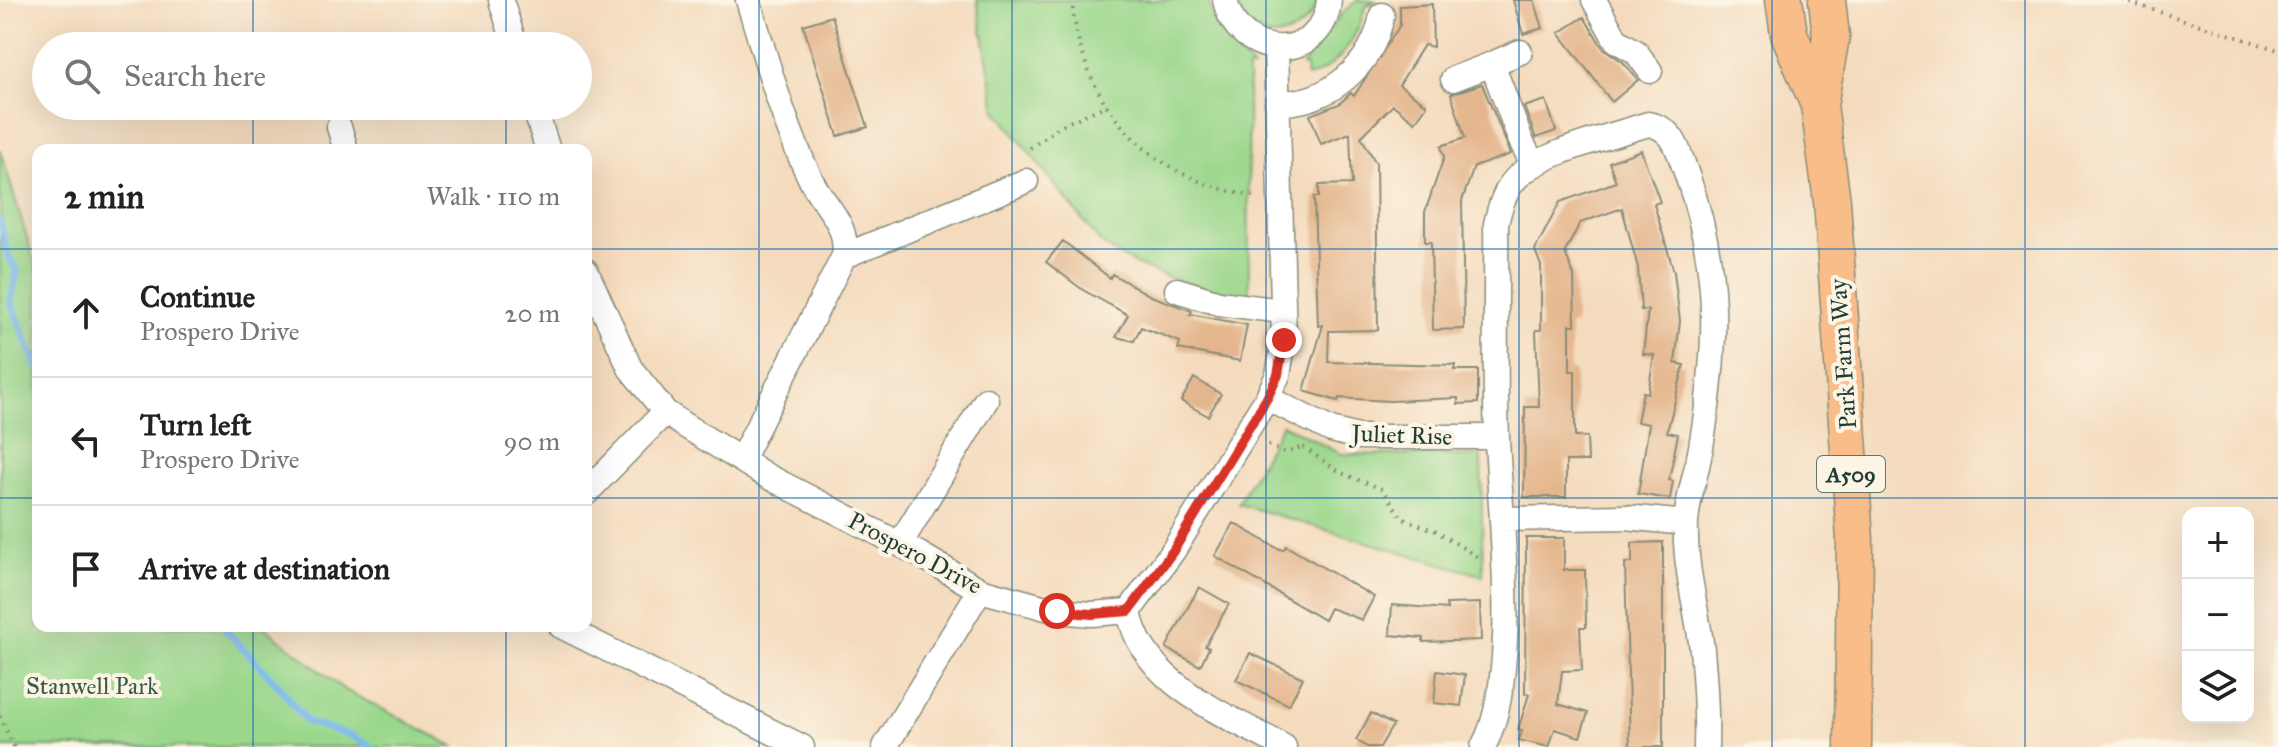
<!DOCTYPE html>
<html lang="en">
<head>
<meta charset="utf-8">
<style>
	body { margin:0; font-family:"IM FELL Great Primer",serif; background:#f2f2f2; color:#222 }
	.controls { position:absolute; right:24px; bottom:24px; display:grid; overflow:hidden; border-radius:16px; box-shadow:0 8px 32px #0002 }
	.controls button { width:72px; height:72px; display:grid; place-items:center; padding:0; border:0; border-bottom:2px solid #e0e0e0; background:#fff; color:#222; font:40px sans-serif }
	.stop { position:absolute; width:24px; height:24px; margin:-18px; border:6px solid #d93025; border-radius:50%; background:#fff }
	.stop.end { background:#d93025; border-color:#fff; box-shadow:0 2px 8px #0008 }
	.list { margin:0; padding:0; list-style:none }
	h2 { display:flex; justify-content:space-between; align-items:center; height:104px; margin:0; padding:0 32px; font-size:34px }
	h2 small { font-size:26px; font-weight:400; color:#767676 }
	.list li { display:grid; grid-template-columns:52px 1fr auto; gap:24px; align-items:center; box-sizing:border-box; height:128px; padding:0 32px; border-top:2px solid #e0e0e0 }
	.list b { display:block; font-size:30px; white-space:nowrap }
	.list p { margin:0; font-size:26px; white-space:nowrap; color:#767676 }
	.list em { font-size:26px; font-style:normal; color:#767676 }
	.icon { flex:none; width:44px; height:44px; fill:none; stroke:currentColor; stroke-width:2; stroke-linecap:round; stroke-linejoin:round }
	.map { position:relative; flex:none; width:2278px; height:747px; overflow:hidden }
	.search { position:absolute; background:#fff; box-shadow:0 8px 32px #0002; left:32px; top:32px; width:560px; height:88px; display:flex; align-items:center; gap:20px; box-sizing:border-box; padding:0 28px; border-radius:44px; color:#767676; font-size:30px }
	.panel { position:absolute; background:#fff; box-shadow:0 8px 32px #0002; left:32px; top:144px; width:560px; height:488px; border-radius:16px }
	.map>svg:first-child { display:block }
</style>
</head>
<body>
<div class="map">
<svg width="2278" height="747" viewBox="0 0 2278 747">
	<rect width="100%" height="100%" fill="#fcf5e5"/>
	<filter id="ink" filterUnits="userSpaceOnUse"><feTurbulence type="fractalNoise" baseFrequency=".0125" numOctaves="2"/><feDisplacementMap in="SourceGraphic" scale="16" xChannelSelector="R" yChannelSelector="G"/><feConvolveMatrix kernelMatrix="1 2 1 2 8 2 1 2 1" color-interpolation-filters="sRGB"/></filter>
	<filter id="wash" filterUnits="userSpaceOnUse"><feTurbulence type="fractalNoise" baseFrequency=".006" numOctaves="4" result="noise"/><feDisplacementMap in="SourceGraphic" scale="32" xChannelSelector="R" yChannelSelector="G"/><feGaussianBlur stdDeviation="1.8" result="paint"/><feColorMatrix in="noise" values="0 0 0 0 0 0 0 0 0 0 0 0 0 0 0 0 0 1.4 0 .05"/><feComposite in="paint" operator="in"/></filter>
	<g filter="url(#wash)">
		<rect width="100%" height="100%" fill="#f4dbbe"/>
		<!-- green -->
		<path fill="#9ad78b" stroke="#5c8a60" stroke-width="2" d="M977,0H1208L1215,26L1253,69H1248L1249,298C1198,286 1143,276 1101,243L996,110Z
			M1234,0H1318C1309,31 1273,50 1247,23C1241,18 1238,7 1234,0Z
			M1358,0L1376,1L1365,7C1358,37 1339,68 1307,77L1306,67L1302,66L1343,12Z
			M0,149L38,274V626H263L343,689L455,747H0Z
			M1282,424L1341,454L1481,456L1483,576L1238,504Z"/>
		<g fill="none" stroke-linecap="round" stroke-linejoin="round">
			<!-- stream -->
			<path stroke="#79b8ec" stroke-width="7" d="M0,221L8,256L17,270L11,302L38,368
				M222,626L278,685L307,722L349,735L372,747"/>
		</g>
		<g id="blocks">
			<!-- building -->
			<path fill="#e4b68d" d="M1513,0H1534L1543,28L1523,34Z
				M1432,4L1433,47L1424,45L1399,85L1427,105L1415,122L1393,105L1361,137L1376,163L1378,330L1329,331L1328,362L1455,365L1454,370H1478V403L1458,404V398L1390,401L1339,398L1338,401L1304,391L1323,325L1318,326L1314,197H1319V185L1352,184L1350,133L1321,144L1310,115L1339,104L1351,93L1354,96L1400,25V6Z
				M832,16L868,127L838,136L803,25Z
				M1584,17L1603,48L1623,62L1638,80L1612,102L1559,33Z
				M1482,84L1511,154L1474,167L1462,201L1464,329L1433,330L1431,242H1425V212L1444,157L1441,146L1465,138L1451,94Z
				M1546,100L1556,131L1536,138L1524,107Z
				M1641,150L1660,202L1654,204L1674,272L1680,321L1675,363L1684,365L1667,432L1678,434L1669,480L1673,481L1670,499L1638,494L1649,424L1637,422L1643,392L1648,393L1654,355L1643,354L1648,310H1641L1638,268L1622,208L1580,223L1565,252L1574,276L1575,325H1570V371H1575V437H1587L1588,461H1566V497H1524L1525,407H1539L1536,330H1541V266L1535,250L1560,202L1616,182L1609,162Z
				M1063,241L1110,278L1112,274L1151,296L1192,311L1190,314L1247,325L1240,361L1178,349L1180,342L1141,327L1134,341L1116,337L1128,315L1083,290L1046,262Z
				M1194,378L1221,394L1208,416L1181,401Z
				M1234,523L1275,547L1283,550L1286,546L1374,597L1362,620L1330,608L1324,620L1215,556Z
				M1526,538H1564V570H1585L1586,627H1580L1582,670L1562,671L1558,704L1588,713L1580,737L1555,729L1549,747L1519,740L1522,731L1518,730L1529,694H1525Z
				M1663,542V747H1630L1625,563H1632V543Z
				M1199,587L1229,604L1205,646L1209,648L1200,666L1166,648Z
				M1480,603L1481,640L1423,642V638L1390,635L1392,605L1447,609L1446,604Z
				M1250,653L1303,678L1289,705L1236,680Z
				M1437,671L1465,675L1461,706L1434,703Z
				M1371,713L1393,725L1380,747H1367L1356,740Z"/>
		</g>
	</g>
	<g filter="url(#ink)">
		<use href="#blocks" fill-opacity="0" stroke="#8a8c79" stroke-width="2"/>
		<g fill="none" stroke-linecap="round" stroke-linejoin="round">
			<defs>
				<path id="minor" d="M501,0L515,46
					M1225,0C1238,62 1324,64 1329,0
					M1594,0L1616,40L1636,52L1650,71
					M1492,64L1520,52
					M1453,79L1492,64L1521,141L1533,164
					M1277,103C1328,104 1373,66 1382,15
					M534,106L548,150
					M339,127L346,150
					M844,256L1026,181
					M586,271L630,368L665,412L684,425L767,476L919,554L980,590L1057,611L1092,614L1129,611L1173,551L1267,398L1278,375L1284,340L1276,48
					M1177,290L1219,303L1282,311
					M1267,398L1331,430L1358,437H1497
					M741,460L844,256C849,223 825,208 811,180C783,123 767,61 748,0
					M586,493L665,412
					M1502,519L1626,517L1686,523
					M900,544L986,400
					M1129,611C1142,685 1226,714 1284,747
					M561,626L802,747
					M885,747L980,590
					M1483,747C1521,677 1500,520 1497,438C1494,367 1497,295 1496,224C1499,210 1503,195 1512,183C1536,152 1610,137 1648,124C1674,128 1678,150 1686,172C1721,269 1718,346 1701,447C1697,472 1687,498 1686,524C1684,566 1697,608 1702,650C1705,682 1707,715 1706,747"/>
				<path id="highway" d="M1784,0L1789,34L1819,105L1832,201L1855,540L1853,747
					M1819,105L1831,37L1827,0"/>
			</defs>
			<!-- minor casing -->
			<use href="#minor" stroke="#8a8c79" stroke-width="27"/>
			<!-- highway casing -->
			<use href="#highway" stroke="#8a8c79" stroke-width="39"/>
			<!-- path -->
			<path stroke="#8a8c79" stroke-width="4" stroke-dasharray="2 6" stroke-linecap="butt" d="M1072,0C1081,106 1150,181 1255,196
				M2122,0L2278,50
				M1030,148L1060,126L1107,105
				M1268,445L1286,453L1304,446
				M1303,447L1341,473L1382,489L1403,519L1436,531L1479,558
				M0,716L14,747"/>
			<!-- minor -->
			<use href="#minor" stroke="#fff" stroke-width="24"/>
			<!-- highway -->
			<use href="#highway" stroke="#f8bd89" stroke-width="36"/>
		</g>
	</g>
	<g fill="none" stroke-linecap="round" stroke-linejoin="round" filter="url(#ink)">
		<!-- route -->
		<path stroke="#d93025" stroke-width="10" d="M1057,611L1092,614L1129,611L1173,551L1267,398L1278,375L1284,340"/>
	</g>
	<!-- grid -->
	<path fill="none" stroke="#1f6fb2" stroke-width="2" stroke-opacity="0.55" d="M253,0V46M506,0V46M759,0V747M1012,0V747M1266,0V747M1519,0V747M1772,0V747M2025,0V747M253,106V150M506,106V150M0,249H38M586,249H2278M0,498H38M586,498H2278M253,626V747M506,626V747"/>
	<g text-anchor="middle" stroke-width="8" stroke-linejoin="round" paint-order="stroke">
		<!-- shield labels -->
		<rect fill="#fcf5e5" stroke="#617469" stroke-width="2" x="1817" y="456" width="68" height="36" rx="6"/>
		<g font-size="22" font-weight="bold" fill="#1f3d34">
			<text x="1851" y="482">A509</text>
		</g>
		<!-- street labels -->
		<g font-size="24" fill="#1f3d34" stroke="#fcf5e5">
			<text transform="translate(1843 354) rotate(-94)" y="8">Park Farm Way</text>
			<text transform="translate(1402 435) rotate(2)" y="8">Juliet Rise</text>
			<text transform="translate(915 553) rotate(28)" y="8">Prospero Drive</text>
		</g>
		<!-- park labels -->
		<g font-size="24" fill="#385c45" stroke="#fcf5e5">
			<text x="92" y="694">Stanwell Park</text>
		</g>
	</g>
</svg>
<div class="controls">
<button>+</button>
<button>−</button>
<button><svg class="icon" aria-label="layers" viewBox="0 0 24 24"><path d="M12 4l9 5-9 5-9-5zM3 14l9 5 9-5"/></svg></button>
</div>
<div class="stop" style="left:1057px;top:611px"></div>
<div class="stop end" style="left:1284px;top:340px"></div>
<div class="search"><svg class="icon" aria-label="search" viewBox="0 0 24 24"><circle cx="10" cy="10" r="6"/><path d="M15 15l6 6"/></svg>Search here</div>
<section class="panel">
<h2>2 min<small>Walk · 110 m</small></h2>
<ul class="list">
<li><svg class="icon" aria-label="ahead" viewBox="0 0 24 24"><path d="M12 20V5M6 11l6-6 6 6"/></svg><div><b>Continue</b><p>Prospero Drive</p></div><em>20 m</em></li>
<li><svg class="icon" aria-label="left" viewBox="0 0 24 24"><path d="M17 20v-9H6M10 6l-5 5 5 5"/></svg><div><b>Turn left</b><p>Prospero Drive</p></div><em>90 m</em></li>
<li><svg class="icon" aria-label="arrive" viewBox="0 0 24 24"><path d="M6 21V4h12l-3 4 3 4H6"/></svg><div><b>Arrive at destination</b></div></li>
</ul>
</section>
</div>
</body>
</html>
